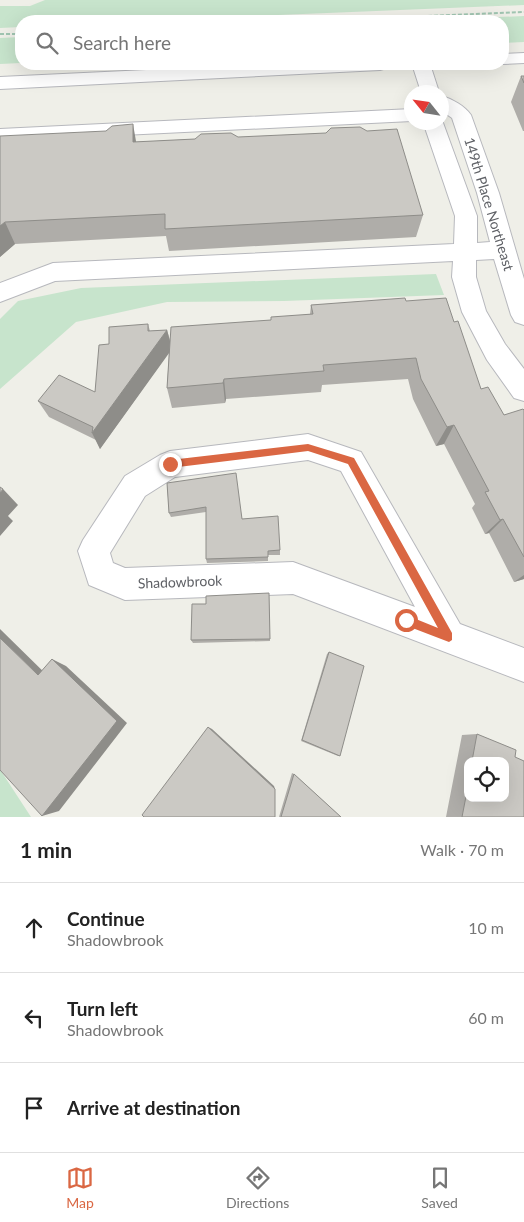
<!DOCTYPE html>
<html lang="en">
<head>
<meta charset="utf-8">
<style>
	body { margin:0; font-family:Lato,sans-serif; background:#f6f6f6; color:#222 }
	.controls { position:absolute; right:15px; bottom:15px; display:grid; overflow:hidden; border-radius:10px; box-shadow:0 5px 20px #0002 }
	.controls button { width:45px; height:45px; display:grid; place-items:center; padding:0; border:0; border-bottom:1px solid #e0e0e0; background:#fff; color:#222; font:25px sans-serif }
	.compass { position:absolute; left:404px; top:85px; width:45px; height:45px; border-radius:50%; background:#fff; box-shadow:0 5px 20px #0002; rotate:300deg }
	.stop { position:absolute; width:15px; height:15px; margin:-11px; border:4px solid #da6743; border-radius:50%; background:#fff }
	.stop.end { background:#da6743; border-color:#fff; box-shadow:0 1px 5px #0008 }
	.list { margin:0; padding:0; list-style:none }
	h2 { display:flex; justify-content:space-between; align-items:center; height:65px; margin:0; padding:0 20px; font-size:21px }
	h2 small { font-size:16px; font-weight:400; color:#767676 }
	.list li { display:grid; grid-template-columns:32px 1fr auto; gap:15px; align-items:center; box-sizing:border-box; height:90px; padding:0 20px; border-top:1px solid #e0e0e0 }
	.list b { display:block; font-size:19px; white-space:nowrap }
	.list p { margin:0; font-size:16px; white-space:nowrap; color:#767676 }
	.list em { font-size:16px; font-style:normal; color:#767676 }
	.icon { flex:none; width:28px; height:28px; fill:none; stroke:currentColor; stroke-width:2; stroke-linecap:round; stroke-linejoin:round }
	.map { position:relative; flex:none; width:524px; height:817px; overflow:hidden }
	.search { position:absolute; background:#fff; box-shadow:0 5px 20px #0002; left:15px; right:15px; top:15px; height:55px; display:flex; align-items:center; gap:12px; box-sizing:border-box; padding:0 18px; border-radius:20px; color:#767676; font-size:19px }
	.sheet { height:335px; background:#fff }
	nav { display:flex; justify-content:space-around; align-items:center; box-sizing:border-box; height:70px; border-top:1px solid #e0e0e0; background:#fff; font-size:14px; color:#767676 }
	nav a { display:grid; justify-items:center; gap:2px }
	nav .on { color:#da6743 }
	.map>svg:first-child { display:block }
</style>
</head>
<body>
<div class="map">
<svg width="524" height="817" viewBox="0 0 524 817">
	<rect width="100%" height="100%" fill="#efefe8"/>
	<!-- green -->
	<path fill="#c7e4cc" d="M45,0H524V5L132,21H21V27L0,28V6H30Z
		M524,16V42L503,43V21H398Z
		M21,37V63L0,64V38Z
		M436,274L444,295L284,301L167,302L76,322L0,389V319L18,301L81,288Z
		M0,770L1,771L31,817H0Z"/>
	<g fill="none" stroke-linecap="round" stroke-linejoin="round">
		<defs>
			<path id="minor" d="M524,53V63L503,64H500H503V54Z
				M274,64H389L387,68L380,70L0,89V77Z
				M412,64H430L439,92H421Z
				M442,96C452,99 465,106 471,115L499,193L524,279V325L515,322L511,315L494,259L476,260V277L486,311L505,344L524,369V401L514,398L487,360L462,312L452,277L453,261L55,281L0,302V283L53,263L454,244L455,216L423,122H442V120L477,216V243L490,242L477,193L452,118L442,111Z
				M412,109V121L0,141V129Z
				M308,434L361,452L460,624L524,648V682L293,594L125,600L89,585L78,551L83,540L125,476L160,455L170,451ZM308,460L341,471L415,607L293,562L125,568L113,563L110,553L145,496L175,477Z"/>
		</defs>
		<!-- minor casing -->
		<use href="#minor" stroke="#b7b8bd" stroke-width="2"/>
		<!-- path -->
		<path stroke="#a0c5b1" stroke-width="2" stroke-dasharray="4 2" stroke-linecap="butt" d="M308,21L524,12
			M0,34H21"/>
		<!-- minor -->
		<use href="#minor" fill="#fff" fill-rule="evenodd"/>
	</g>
	<!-- wall -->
	<path fill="#afada9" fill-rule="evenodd" d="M521,76H524V131H523L511,102Z
		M0,136L136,142L238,137L423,215L416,237L169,251L166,236L15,244L0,257Z
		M406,301L454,322L481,389L504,415L524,410V579L514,582L489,533L485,534L472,508L475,504L444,444L436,446L413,399L408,379L322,385L321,392L226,399L225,403L172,408L167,388L169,352L100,449L96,440L49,417L38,401L95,392L109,344L148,324L150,331L167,330L170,340L271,320L310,314L311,305Z
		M167,483L242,519L280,550V555H268V561L207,563L206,559V512L171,517L169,513Z
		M269,593L270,641L193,643L191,640L206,604Z
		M329,652L340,756H338L301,741L327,654Z
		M477,734L515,757L524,817H446L462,735ZM468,761H505L468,798Z
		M292,773L294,774L341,817H279Z"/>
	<!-- shaded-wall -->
	<path fill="#8e8d89" d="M133,124L137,147L133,142Z
		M5,222L15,244L0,257V226Z
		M167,330L172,349L100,449L92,433Z
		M224,379L226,399L225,403L223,383Z
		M454,425L444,444L436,446L447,427Z
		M3,489L18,505L8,516L13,521L0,536V493Z
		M503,519L489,533L485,534L500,520Z
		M524,575V579L514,582Z
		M0,629L53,681L38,675L0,638Z
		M52,659L66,666L127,723L59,811L42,816Z
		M208,727L212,729L274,786L275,789Z"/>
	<!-- building -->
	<path fill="#cbc9c4" stroke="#8e8d89" d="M521,76H524V83Z
		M133,124V142L195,139L201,134L231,133L238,137L326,133L331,128L360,127L367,131L397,129L423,215L165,229V214L5,222L0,226V136L106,131L112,126Z
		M405,298L406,301L446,298L454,322L458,321L481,389L488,387L504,415L523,409L524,410V557L503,519L500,520L485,492L489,491L454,425L447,427L421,379L416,358L323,365L324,371L224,379L223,383L167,388L171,327L271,320V317L313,314L311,305Z
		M148,324V331L167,330L92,433L93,427L38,401L59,375L95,392L99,345L109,344V327Z
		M236,473L242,519L278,516L280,550L268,551V557L206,559V507L169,513L167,483Z
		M0,487L3,489L0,493Z
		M269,593L270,639L191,640L192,604H206V596Z
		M0,638L38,675L52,659L117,721L42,816L0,770Z
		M329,652L364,666L340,756L302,740Z
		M208,727L275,789V817H144L142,815Z
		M477,734L516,750L515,757L524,761V817H462L468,786V798H505V761H472Z
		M294,774L341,817H281Z"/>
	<!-- route -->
	<path fill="#da6743" d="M308,444L354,458L452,633V640L449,642L402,624L401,620L406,615L438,628L348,464L308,451L170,468L165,464L170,460Z"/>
	<g text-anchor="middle" stroke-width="4" stroke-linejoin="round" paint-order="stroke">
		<!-- street labels -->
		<g font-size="14" fill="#5f6166" stroke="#fff">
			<text transform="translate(489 204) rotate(73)" y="5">149th Place Northeast</text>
			<text transform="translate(180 582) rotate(-2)" y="5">Shadowbrook</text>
		</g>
	</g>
</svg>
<div class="controls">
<button><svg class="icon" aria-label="locate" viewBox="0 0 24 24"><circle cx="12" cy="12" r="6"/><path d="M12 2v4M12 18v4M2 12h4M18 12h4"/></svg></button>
</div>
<svg class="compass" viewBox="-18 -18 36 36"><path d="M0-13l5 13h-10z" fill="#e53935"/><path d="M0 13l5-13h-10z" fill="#767676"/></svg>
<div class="stop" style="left:406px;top:620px"></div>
<div class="stop end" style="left:170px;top:464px"></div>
<div class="search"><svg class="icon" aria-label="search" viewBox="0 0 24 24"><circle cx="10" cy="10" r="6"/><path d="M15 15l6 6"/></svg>Search here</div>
</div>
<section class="sheet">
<h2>1 min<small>Walk · 70 m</small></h2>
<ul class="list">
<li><svg class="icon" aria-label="ahead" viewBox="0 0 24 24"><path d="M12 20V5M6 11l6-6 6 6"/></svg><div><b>Continue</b><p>Shadowbrook</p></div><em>10 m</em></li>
<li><svg class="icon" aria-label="left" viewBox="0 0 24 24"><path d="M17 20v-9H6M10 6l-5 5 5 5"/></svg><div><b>Turn left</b><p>Shadowbrook</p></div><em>60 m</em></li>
<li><svg class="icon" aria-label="arrive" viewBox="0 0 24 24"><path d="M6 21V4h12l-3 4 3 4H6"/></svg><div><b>Arrive at destination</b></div></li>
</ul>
</section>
<nav>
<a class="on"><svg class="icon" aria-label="map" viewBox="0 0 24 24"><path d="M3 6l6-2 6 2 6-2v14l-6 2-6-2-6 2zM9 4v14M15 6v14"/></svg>Map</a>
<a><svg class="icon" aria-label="directions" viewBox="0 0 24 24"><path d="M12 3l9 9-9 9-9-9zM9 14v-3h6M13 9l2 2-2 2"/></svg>Directions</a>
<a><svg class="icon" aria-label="saved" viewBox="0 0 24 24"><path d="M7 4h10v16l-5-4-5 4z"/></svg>Saved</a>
</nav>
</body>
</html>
